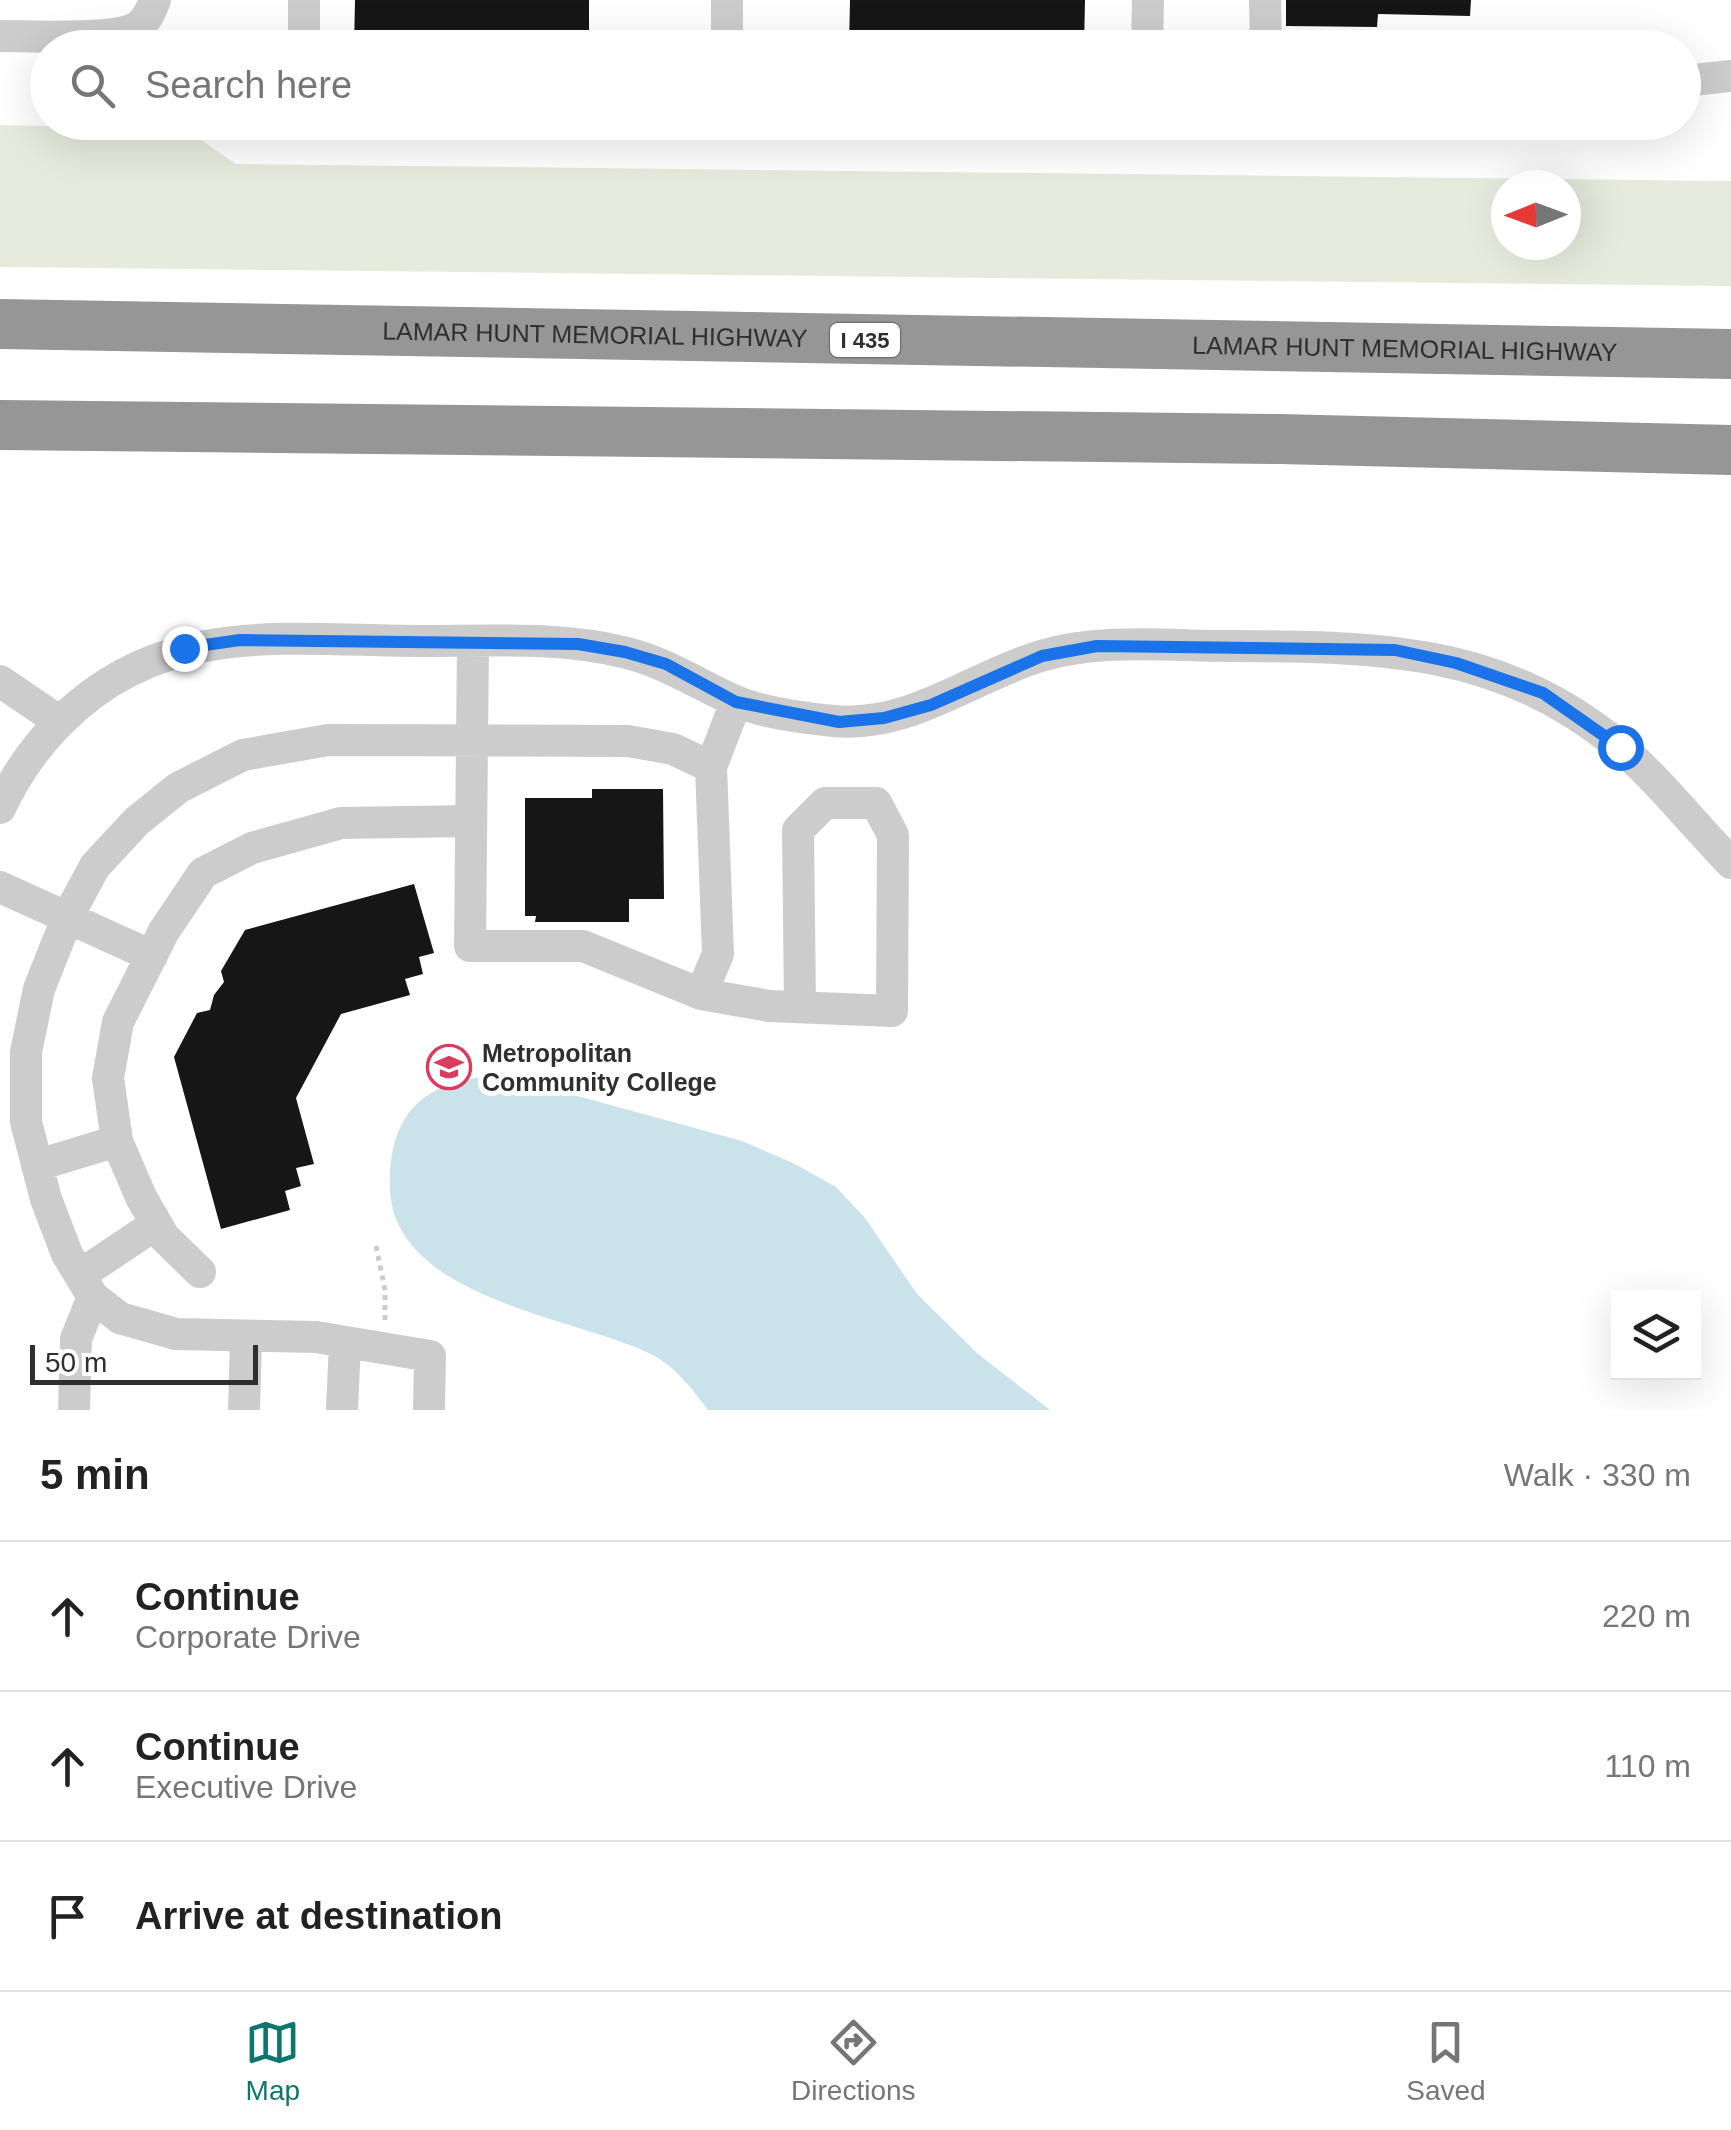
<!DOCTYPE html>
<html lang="en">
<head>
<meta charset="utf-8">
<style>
	body { margin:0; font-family:Helvetica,sans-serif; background:#f6f6f6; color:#222 }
	.controls { position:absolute; right:30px; bottom:30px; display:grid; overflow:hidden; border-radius:0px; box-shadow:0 10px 40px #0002 }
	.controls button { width:90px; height:90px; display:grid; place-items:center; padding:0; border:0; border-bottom:2px solid #e0e0e0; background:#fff; color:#222; font:50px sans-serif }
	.compass { position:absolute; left:1491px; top:170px; width:90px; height:90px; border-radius:50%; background:#fff; box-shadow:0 10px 40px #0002; rotate:269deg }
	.scale { position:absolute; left:30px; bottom:25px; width:228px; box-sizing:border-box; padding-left:10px; border:5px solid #2f2f2f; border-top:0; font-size:28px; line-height:35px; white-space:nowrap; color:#2f2f2f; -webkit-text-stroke:8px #fff; paint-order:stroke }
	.stop { position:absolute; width:30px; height:30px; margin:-22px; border:8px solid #1a73e8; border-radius:50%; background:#fff }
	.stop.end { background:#1a73e8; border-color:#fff; box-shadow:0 2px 10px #0008 }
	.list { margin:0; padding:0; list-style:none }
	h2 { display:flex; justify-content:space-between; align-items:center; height:130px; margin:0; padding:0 40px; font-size:42px }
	h2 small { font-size:32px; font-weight:400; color:#767676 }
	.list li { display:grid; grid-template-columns:65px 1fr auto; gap:30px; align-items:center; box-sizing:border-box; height:150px; padding:0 40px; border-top:2px solid #e0e0e0 }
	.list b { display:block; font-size:38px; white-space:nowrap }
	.list p { margin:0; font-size:32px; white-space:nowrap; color:#767676 }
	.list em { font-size:32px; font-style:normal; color:#767676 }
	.icon { flex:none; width:55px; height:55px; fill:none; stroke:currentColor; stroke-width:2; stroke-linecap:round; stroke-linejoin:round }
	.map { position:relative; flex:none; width:1731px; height:1410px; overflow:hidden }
	.search { position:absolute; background:#fff; box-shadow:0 10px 40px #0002; left:30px; right:30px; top:30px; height:110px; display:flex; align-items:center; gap:25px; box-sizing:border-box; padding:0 35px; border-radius:55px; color:#767676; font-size:38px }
	.sheet { height:580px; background:#fff }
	nav { display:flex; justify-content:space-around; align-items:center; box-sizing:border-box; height:140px; border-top:2px solid #e0e0e0; background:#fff; font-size:28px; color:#767676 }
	nav a { display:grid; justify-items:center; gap:5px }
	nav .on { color:#0f766e }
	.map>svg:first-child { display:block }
</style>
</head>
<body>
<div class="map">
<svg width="1731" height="1410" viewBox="0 0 1731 1410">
	<rect width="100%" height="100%" fill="#fff"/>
	<!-- green -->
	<path fill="#e6ebdd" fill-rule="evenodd" d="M0,125L185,129L236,164L1731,181V286L0,267ZM1506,185H1566V245H1506Z"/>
	<!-- water -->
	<path fill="#cae2ea" d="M501,1075L742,1141L793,1163L836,1187L865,1218L917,1294L978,1354L1050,1410H708C693,1390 677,1369 655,1356C580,1317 396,1301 390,1190C389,1165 392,1138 406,1117C427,1085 465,1078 501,1075Z"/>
	<!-- building -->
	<path fill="#161616" d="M355,0H589V48H354Z
		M850,0H1085L1084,48H849Z
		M1286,0H1471L1470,16L1378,14L1377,27L1286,26Z
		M592,789H663L664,899H629V922H535L536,916H525V798H592Z
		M414,884L434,953L419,957L423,974L405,979L410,995L341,1014L296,1098L314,1164L296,1168L301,1186L285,1191L290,1210L221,1229L174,1057L197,1013L210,1010L214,995L224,982L221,971L245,930Z"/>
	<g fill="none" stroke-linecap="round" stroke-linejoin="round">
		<!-- path -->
		<path stroke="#ccc" stroke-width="5" stroke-dasharray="5 5" stroke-linecap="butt" d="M376,1246L385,1290V1321"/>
		<!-- minor -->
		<path stroke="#ccc" stroke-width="32" d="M1265,0L1266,48
			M0,36C30,36 115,41 137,27C147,21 151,10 155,0
			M304,48V0
			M727,48V0
			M1147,48L1148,0
			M1684,81L1731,76
			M473,641L470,946H583L701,994
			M0,681L60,722
			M736,702L711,767L718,954L701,994L769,1006L892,1011L893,835L876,803H825L798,830L800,1007
			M0,808C15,776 34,748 59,723C161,619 285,640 418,641C487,641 560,636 627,653C666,663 696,683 731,699C761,713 802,718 834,721C911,728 971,677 1041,656C1101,638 1169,646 1231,646C1378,647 1499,647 1619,746C1659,780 1694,825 1731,863
			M0,887L152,956
			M38,1165L117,1141
			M200,1272L164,1237L141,1197L117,1141L108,1078L118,1022L164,931L203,873L252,848L341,823L471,821
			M80,1275L156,1224
			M74,1410L76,1339L93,1297
			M244,1410L246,1337
			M342,1410L345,1342
			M429,1410L430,1356L316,1337L176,1334L120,1318L93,1297L67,1254L46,1199L26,1122V1052L39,989L68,916L95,866L137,821L178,788L243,755L328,740L628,741L673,749L711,767"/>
		<!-- highway -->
		<g stroke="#969696" stroke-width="50">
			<path id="s1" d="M0,324L1731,354"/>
			<path d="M0,425L1279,439L1731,450"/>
		</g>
	</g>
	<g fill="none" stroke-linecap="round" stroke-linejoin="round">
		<!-- route -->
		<path stroke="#1a73e8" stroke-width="12" d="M184,648L240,640L578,644L625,652L666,664L736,702L839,722L884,718L931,705L1042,656L1097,646L1395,650L1456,663L1543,693L1620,747"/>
	</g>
	<!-- icons -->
	<defs>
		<symbol id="university-ring" viewBox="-11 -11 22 22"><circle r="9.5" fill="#fff" stroke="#db3b5d" stroke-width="1.5"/><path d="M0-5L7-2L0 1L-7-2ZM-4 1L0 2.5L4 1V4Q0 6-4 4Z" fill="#db3b5d"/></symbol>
	</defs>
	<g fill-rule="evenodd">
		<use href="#university-ring" x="424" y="1042" width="50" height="50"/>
	</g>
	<g text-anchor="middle" stroke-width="10" stroke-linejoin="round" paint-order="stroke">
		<!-- shield labels -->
		<rect fill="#fff" stroke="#6d6d6d" stroke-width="2.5" x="830" y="323" width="70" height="34" rx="8"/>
		<g font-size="22" font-weight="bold" fill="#2f2f2f">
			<text x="865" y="348">I 435</text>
		</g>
		<!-- street labels -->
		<g font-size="25" fill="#2f2f2f" stroke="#fff">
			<text dy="9" stroke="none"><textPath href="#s1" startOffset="595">LAMAR HUNT MEMORIAL HIGHWAY</textPath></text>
			<text dy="9" stroke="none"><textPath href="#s1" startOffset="1405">LAMAR HUNT MEMORIAL HIGHWAY</textPath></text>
		</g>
		<!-- poi labels -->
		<g font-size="25" font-weight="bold" fill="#2f2f2f" stroke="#fff" text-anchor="start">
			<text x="482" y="1062">Metropolitan<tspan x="482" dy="29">Community College</tspan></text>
		</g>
	</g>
</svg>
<div class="controls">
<button><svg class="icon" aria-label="layers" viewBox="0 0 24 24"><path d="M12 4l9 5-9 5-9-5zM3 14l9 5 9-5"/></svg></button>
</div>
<svg class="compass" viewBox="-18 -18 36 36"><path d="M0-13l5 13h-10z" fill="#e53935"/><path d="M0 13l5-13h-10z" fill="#767676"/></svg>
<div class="scale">50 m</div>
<div class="stop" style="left:1620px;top:747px"></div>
<div class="stop end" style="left:184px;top:648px"></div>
<div class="search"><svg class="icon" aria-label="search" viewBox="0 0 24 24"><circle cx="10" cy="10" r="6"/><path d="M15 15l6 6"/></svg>Search here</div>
</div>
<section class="sheet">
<h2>5 min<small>Walk · 330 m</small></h2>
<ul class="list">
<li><svg class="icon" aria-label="ahead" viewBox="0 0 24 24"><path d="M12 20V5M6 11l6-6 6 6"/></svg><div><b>Continue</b><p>Corporate Drive</p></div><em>220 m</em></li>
<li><svg class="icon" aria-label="ahead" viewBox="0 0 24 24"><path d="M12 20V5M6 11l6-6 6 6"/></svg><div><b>Continue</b><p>Executive Drive</p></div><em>110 m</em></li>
<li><svg class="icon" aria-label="arrive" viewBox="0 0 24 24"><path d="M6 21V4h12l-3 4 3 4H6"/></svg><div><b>Arrive at destination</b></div></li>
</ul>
</section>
<nav>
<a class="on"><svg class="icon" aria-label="map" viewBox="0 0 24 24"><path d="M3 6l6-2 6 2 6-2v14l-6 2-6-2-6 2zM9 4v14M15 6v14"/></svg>Map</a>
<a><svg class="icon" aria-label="directions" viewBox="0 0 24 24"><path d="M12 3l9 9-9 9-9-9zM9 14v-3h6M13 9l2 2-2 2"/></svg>Directions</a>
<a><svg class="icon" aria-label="saved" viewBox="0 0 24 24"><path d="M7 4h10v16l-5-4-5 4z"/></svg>Saved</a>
</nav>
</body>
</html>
